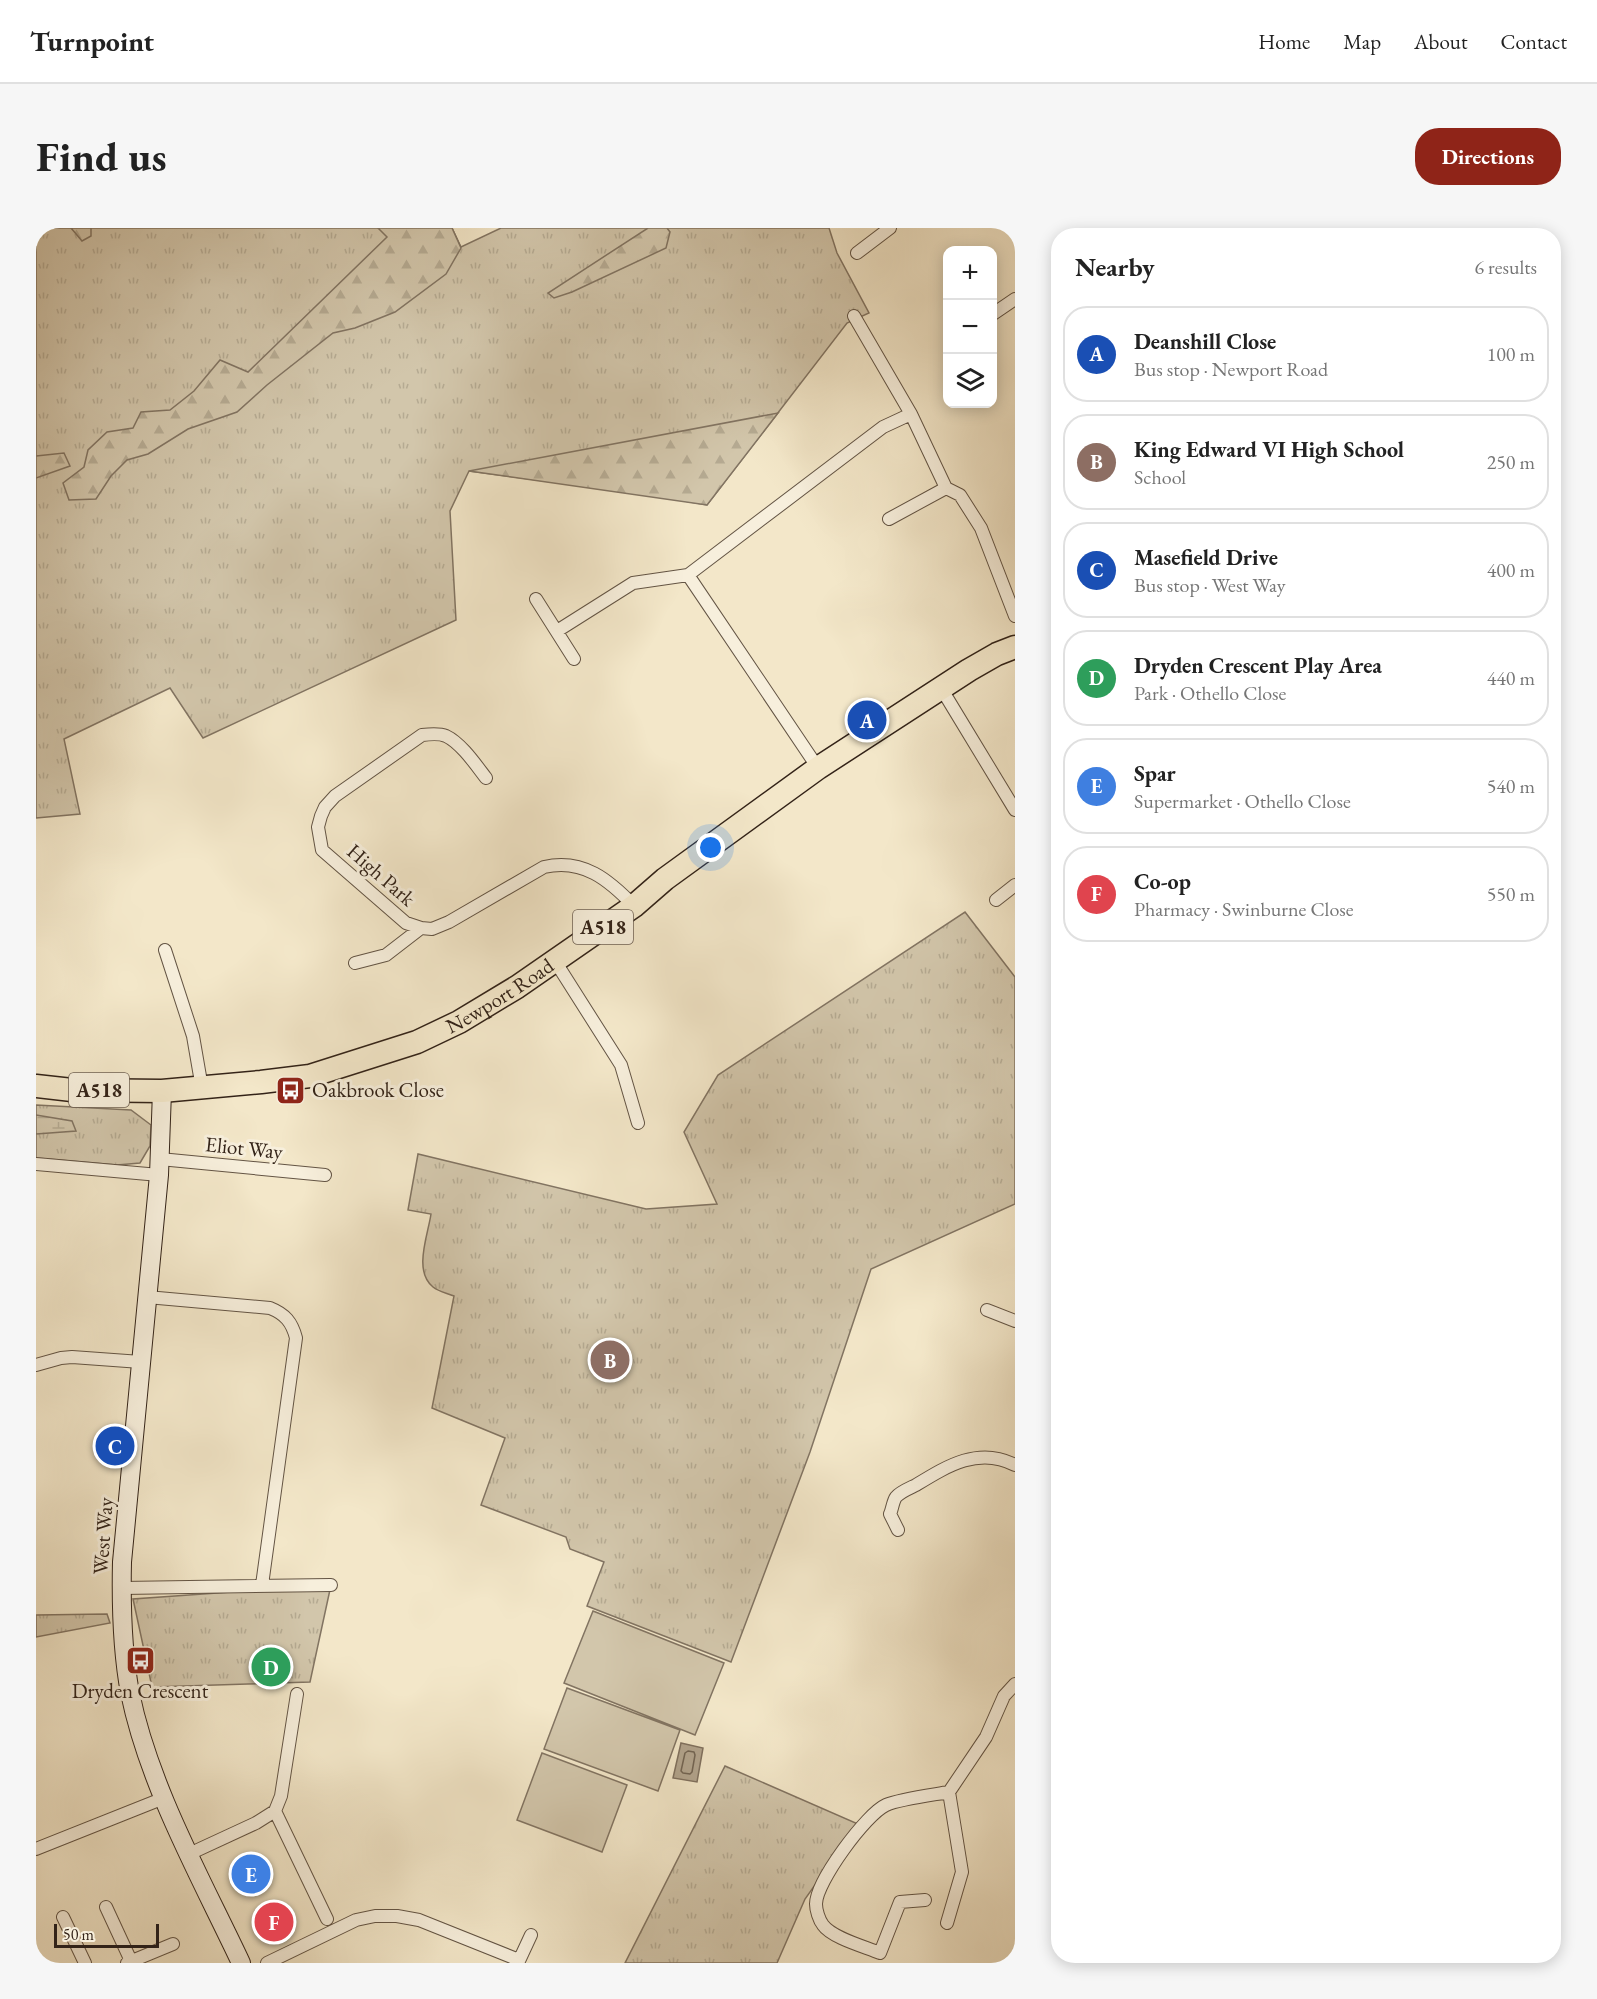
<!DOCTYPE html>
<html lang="en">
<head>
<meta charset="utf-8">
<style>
	body { margin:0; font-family:"EB Garamond",serif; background:#f6f6f6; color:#222 }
	.controls { position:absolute; right:18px; top:18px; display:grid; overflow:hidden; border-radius:12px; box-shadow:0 3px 15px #0003 }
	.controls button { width:54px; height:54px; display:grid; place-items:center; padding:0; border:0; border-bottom:2px solid #e0e0e0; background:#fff; color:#222; font:30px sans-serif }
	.scale { position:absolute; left:18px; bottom:15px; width:105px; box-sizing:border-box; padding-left:6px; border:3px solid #332318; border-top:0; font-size:16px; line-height:21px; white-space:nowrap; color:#332318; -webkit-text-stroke:4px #f7efdc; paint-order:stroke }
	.you { position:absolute; left:675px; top:620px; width:21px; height:21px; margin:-15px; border:4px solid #fff; border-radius:50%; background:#1a73e8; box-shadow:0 0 0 9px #1a73e833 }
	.badge { display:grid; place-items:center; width:39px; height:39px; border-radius:50%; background:#8f2418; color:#fff; font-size:20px; font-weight:700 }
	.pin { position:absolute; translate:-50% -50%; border:3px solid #fff; box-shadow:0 2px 6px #0006 }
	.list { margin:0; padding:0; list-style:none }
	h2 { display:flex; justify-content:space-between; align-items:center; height:78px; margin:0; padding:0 24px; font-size:26px }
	h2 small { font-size:20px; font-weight:400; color:#767676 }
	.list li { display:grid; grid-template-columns:39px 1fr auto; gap:18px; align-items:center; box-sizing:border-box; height:96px; margin:0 12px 12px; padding:0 12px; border:2px solid #e0e0e0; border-radius:24px }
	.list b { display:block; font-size:22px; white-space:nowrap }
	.list p { margin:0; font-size:20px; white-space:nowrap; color:#767676 }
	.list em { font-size:20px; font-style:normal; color:#767676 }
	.icon { flex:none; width:33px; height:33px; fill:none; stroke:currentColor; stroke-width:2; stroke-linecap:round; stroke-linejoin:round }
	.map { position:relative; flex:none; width:979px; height:1735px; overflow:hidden; border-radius:24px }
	header { display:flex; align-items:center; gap:36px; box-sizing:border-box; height:84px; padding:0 30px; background:#fff; border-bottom:2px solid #e0e0e0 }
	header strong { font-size:28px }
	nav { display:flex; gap:33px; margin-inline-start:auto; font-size:21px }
	.intro { display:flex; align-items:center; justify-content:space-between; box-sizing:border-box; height:144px; padding:0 36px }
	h1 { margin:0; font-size:42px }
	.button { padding:15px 27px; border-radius:24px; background:#8f2418; color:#fff; font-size:21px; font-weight:700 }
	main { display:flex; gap:36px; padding:0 36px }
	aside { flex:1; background:#fff; border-radius:24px; box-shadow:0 3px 15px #0003 }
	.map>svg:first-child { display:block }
</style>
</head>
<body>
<header>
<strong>Turnpoint</strong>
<nav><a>Home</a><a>Map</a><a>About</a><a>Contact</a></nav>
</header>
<div class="intro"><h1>Find us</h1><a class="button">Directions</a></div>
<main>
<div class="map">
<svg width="979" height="1735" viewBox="0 0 979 1735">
	<defs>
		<pattern id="grass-tufts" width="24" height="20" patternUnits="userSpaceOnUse" patternTransform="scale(1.5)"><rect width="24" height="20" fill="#d2c6ab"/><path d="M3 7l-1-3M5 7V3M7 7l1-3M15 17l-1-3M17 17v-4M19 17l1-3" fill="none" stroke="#b5aa92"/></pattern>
		<pattern id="forest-firs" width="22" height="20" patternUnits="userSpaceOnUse" patternTransform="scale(1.5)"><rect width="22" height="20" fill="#d2c6ab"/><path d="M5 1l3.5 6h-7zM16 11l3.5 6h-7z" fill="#b5aa92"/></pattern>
		<pattern id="wetland-marsh" width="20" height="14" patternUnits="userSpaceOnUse" patternTransform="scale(1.5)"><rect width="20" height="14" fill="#d2c6ab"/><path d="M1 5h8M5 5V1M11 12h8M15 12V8" fill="none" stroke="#b5aa92"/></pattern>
	</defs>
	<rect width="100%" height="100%" fill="#f3e7c9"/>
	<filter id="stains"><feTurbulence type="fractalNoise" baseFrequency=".00333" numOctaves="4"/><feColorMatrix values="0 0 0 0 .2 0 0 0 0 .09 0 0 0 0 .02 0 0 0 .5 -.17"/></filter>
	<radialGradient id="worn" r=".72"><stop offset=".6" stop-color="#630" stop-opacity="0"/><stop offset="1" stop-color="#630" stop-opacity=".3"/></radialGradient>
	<!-- grass -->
	<path fill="url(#grass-tufts)" stroke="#827462" stroke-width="1.5" d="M0,0H416L425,19L465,0H793L801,25L833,85L811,95L671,277L608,266L433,243L414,283L420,392L167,510L134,460L28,511L44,586L0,590Z
		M929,684L979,749V976L835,1041L774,1224L695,1434L551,1378L568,1334L534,1321L530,1309L445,1277L469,1210L396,1180L418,1068C411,1065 403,1064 397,1059C377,1043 392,1007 395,986L372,982L382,926L610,981L681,976L648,904L682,847Z
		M0,877L95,882L115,897L114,918L104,935L81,937L0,930Z
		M295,1357L274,1454L116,1459L97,1371Z
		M71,1386L74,1395L0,1409V1387Z
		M689,1538L822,1596L769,1671L741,1735H589Z"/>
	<!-- forest -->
	<path fill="url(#forest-firs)" stroke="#827462" stroke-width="1.5" d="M35,0H55V8L46,13Z
		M342,0H416L425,20L410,46L359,84L319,100L297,105L231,157L201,184L152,201L112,226L91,232L75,248L60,271L33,272L27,255L48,239L52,222L71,204L97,200L105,184L134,182L158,163L184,132L212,144L351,9Z
		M612,0H631L634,4L630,20L536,64L518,70L512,65Z
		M742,185L671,277L433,243Z
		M28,225L34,238L0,250V228Z"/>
	<!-- wetland -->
	<path fill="url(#wetland-marsh)" stroke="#827462" stroke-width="1.5" d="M0,887L36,893L40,903L0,906Z"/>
	<!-- pitch -->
	<path fill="#d2c6ab" stroke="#827462" stroke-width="1.5" d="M557,1383L688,1435L659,1507L528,1455Z
		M531,1460L644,1502L622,1563L508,1521Z
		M506,1525L591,1557L566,1624L481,1592Z"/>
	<!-- water -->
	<path fill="#b2a48d" stroke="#7f705e" stroke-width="1.5" d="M645,1515L667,1520L661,1554L637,1550Z"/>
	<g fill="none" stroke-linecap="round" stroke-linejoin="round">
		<!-- shore -->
		<path stroke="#726452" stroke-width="1.5" d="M652,1523L658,1524L659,1527L656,1544L654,1546L647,1545L645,1543L649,1525Z"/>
		<defs>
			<path id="street" d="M821,25L854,0
				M957,86L979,71
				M818,88L875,186L910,260
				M853,291L910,260L924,267L945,300L979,388
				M500,371L538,431
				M521,403L597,355L652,347
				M905,460L979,582
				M782,540L652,347L847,199L875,186
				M450,550C440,537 425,515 410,508C403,505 394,506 386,507L299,568L289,579L285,588L282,599L286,622L370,695L385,700L396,701L413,694L508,639C547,630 573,652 598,678
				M960,672L979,657
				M129,722L157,808L166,860
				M519,733L585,837L602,895
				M319,735L350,727L385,700
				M124,931L289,947
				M0,936L123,947
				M111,1069L234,1080C249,1086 256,1094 260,1110L226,1357
				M951,1082L979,1093
				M0,1137L25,1130L36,1129L105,1134
				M862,1302L854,1286C856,1282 857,1273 860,1269C864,1264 874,1260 880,1257C911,1238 943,1218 979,1237
				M86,1360L295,1357
				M239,1583L291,1691
				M0,1621L128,1570
				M153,1626L220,1595L239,1583L245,1568L261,1466
				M889,1672L864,1674L844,1725C830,1719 796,1710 787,1697C783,1692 780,1682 780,1676C780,1654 830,1586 850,1577C864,1571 896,1567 913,1564L950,1509L968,1468L979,1456
				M70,1679L95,1733
				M27,1689L49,1735
				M911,1695L926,1644L913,1564
				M91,1735L137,1716
				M231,1735L320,1692L339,1688H361L383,1692L483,1732
				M482,1735L495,1707"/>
			<path id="secondary" d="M126,863L123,947L86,1334C85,1378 86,1422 94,1465C113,1558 165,1650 205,1735"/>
			<g id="highway">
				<path id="s1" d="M0,858L36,862L126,863L225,854L274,848L381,814L423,794L481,759L598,678L629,651L782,540L933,442L961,426L979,419"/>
			</g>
		</defs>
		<!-- street casing -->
		<use href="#street" stroke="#635444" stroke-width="14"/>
		<!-- secondary casing -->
		<use href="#secondary" stroke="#332318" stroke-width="20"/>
		<!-- highway casing -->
		<use href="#highway" stroke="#332318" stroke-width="25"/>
		<!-- street -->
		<use href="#street" stroke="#f7efdc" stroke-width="12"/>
		<!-- secondary -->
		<use href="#secondary" stroke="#f7efdc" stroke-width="18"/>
		<!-- highway -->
		<use href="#highway" stroke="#f3e7c9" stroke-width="22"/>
	</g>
	<!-- icons -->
	<defs>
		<symbol id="bus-square" viewBox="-11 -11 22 22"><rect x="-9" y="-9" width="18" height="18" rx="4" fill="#8f2418" stroke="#f7efdc"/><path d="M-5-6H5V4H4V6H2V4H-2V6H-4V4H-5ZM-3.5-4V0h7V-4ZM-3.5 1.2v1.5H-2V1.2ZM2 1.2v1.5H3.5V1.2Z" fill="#fff"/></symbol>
	</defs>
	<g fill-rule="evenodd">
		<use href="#bus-square" x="238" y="846" width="33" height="33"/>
		<use href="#bus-square" x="88" y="1416" width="33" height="33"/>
	</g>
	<g text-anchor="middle" stroke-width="6" stroke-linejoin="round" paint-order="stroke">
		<!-- shield labels -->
		<g fill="#f7efdc" stroke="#6e6053" stroke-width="1.5">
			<rect x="537" y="682" width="60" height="34" rx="4.5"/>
			<rect x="33" y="845" width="60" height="34" rx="4.5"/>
		</g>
		<g font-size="20" font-weight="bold" fill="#332318">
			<text x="567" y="706">A518</text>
			<text x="63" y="869">A518</text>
		</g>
		<!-- street labels -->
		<g font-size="21" fill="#332318" stroke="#f7efdc">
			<text transform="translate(345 647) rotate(41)" y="7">High Park</text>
			<text dy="7" stroke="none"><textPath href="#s1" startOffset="482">Newport Road</textPath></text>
			<text transform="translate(208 920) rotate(6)" y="7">Eliot Way</text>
			<text transform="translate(67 1308) rotate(-86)" y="7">West Way</text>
		</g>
		<!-- poi labels -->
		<g font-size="21" fill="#332318" stroke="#f7efdc" text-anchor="start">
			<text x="276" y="869">Oakbrook Close</text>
			<text x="104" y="1470" text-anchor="middle">Dryden Crescent</text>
		</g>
	</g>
	<rect width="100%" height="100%" filter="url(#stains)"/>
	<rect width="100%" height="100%" fill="url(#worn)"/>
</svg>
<div class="controls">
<button>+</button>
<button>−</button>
<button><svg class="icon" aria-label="layers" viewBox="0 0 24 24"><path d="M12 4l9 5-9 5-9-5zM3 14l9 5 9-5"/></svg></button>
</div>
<div class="scale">50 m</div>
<div class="you"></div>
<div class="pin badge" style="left:831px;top:492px;background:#1a4fb4">A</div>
<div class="pin badge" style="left:574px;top:1132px;background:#8d6e63">B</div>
<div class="pin badge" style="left:79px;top:1218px;background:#1a4fb4">C</div>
<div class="pin badge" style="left:235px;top:1439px;background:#2e9e5b">D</div>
<div class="pin badge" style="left:215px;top:1646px;background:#3f7fe0">E</div>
<div class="pin badge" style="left:238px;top:1694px;background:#e0444e">F</div>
</div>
<aside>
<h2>Nearby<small>6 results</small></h2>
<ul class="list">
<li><span class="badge" style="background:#1a4fb4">A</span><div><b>Deanshill Close</b><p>Bus stop · Newport Road</p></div><em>100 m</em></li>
<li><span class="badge" style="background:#8d6e63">B</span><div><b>King Edward VI High School</b><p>School</p></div><em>250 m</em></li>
<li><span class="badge" style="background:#1a4fb4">C</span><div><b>Masefield Drive</b><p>Bus stop · West Way</p></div><em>400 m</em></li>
<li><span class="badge" style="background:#2e9e5b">D</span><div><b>Dryden Crescent Play Area</b><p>Park · Othello Close</p></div><em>440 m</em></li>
<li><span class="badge" style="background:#3f7fe0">E</span><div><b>Spar</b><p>Supermarket · Othello Close</p></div><em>540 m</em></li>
<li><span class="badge" style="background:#e0444e">F</span><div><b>Co-op</b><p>Pharmacy · Swinburne Close</p></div><em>550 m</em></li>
</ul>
</aside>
</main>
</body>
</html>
